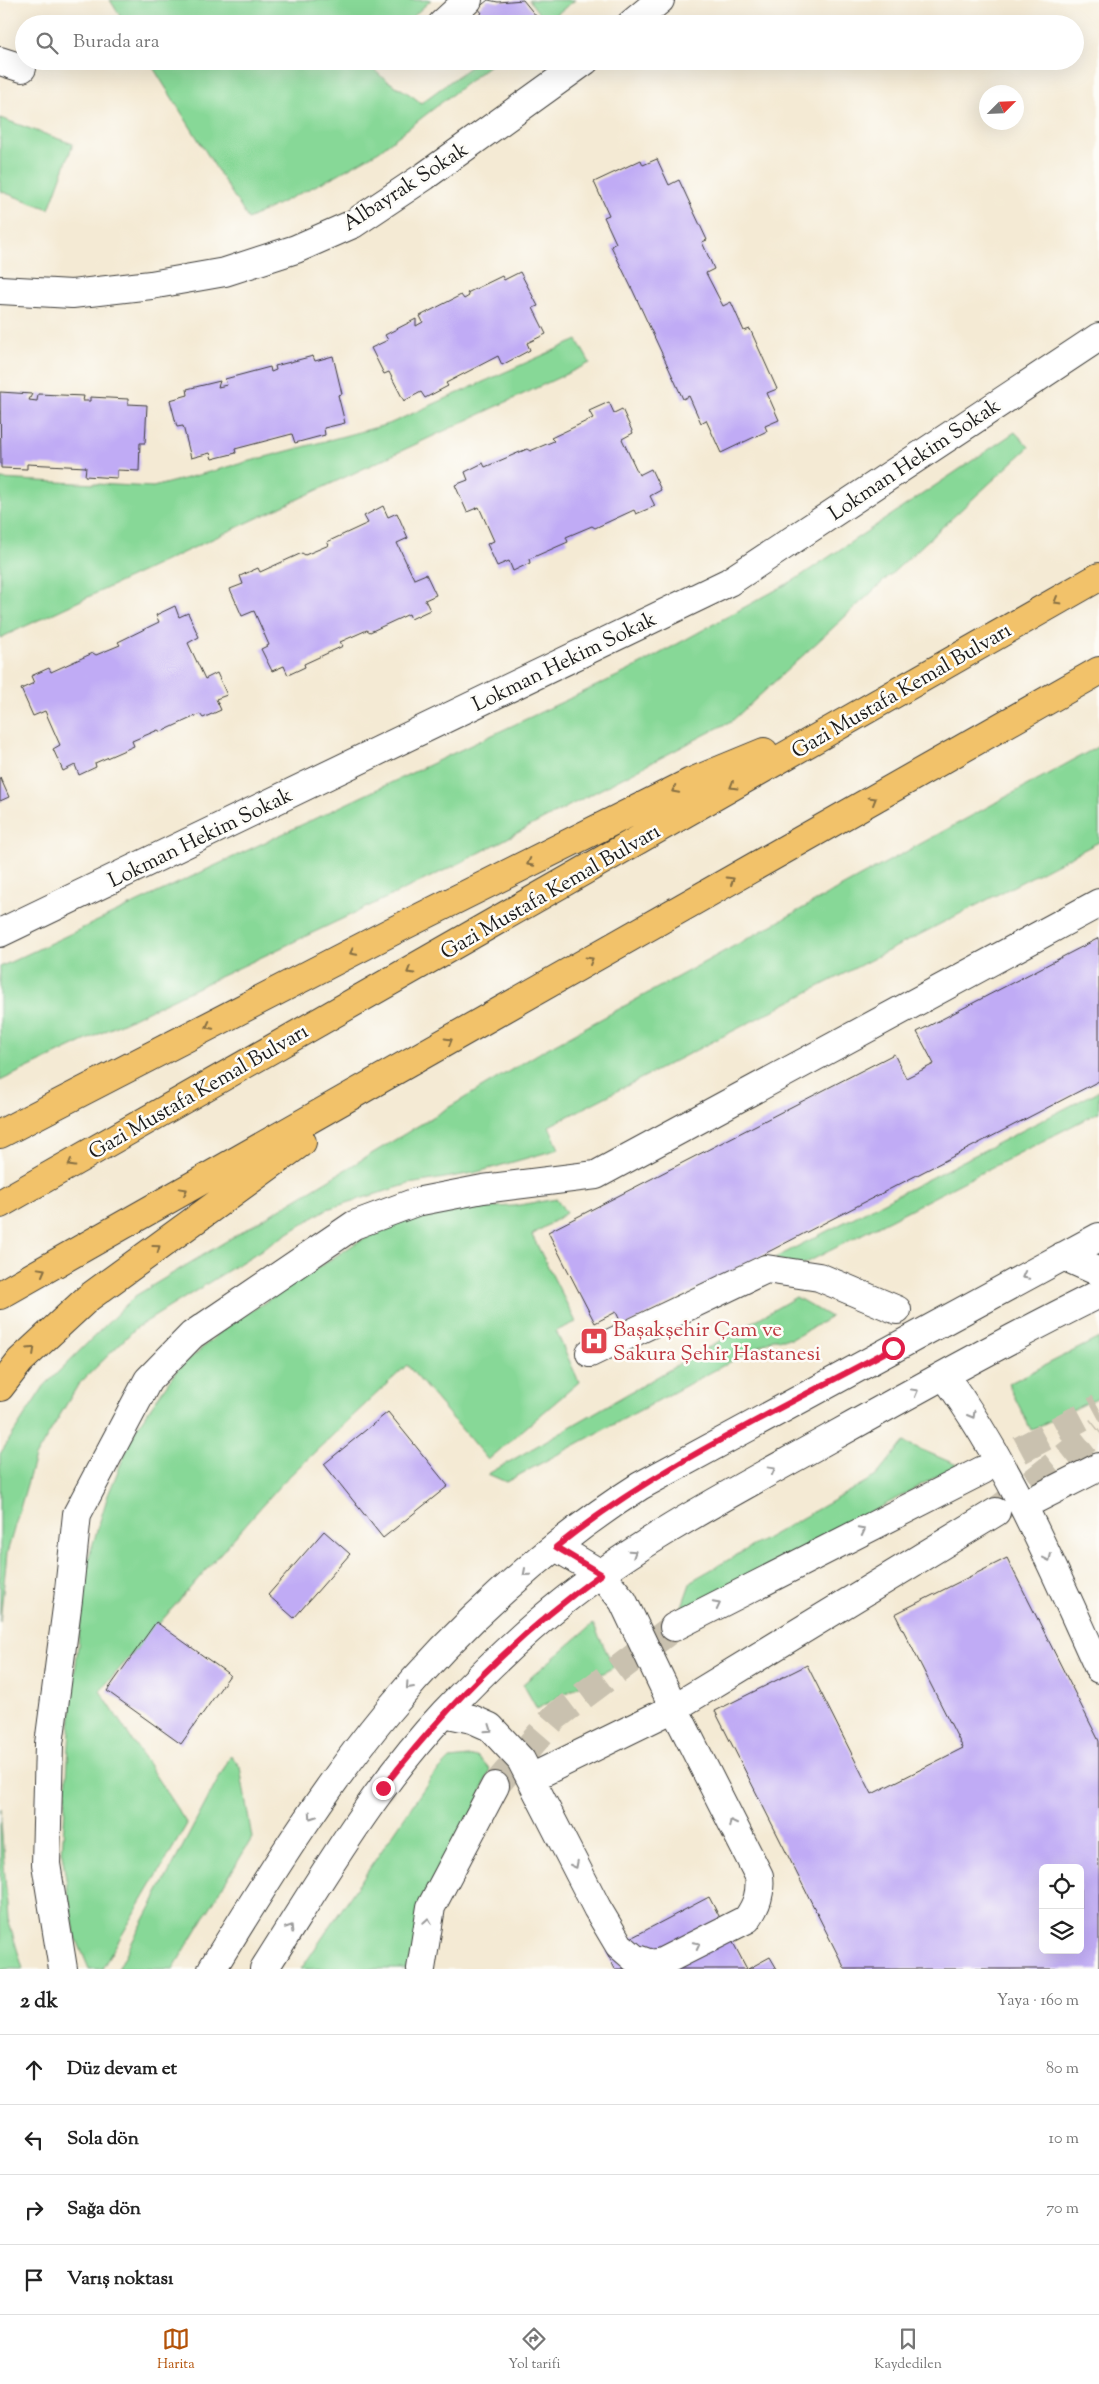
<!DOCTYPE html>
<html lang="tr">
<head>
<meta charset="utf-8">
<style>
	body { margin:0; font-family:"Sorts Mill Goudy",serif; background:#f2f2f2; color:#222 }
	.controls { position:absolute; right:15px; bottom:15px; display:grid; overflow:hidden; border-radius:8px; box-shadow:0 5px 20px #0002 }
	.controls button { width:45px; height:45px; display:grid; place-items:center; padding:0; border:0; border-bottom:1px solid #e0e0e0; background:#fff; color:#222; font:25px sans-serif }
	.compass { position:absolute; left:979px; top:85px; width:45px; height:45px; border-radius:50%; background:#fff; box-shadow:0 5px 20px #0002; rotate:66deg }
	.stop { position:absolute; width:15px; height:15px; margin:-11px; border:4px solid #e11d48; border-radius:50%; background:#fff }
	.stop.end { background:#e11d48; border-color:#fff; box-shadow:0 1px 5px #0008 }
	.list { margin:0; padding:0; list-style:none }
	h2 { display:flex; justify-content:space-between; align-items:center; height:65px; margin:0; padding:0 20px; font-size:21px }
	h2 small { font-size:16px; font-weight:400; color:#767676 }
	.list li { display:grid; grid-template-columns:32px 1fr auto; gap:15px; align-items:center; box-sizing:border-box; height:70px; padding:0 20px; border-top:1px solid #e0e0e0 }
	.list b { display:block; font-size:19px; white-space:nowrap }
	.list em { font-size:16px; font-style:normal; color:#767676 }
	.icon { flex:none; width:28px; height:28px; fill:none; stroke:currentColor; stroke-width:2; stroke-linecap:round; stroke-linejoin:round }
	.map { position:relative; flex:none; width:1099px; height:1969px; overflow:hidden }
	.search { position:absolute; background:#fff; box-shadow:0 5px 20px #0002; left:15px; right:15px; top:15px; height:55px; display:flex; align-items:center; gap:12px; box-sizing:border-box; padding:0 18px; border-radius:28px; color:#767676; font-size:19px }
	.sheet { height:345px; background:#fff }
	nav { display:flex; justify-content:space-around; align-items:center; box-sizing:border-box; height:70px; border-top:1px solid #e0e0e0; background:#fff; font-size:14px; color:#767676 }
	nav a { display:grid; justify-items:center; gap:2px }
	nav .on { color:#b45309 }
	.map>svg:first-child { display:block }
</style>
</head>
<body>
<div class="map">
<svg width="1099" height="1969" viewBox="0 0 1099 1969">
	<rect width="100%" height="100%" fill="#fdfcf7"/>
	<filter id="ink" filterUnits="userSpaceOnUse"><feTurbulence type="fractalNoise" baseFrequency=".02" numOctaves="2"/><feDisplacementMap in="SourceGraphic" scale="10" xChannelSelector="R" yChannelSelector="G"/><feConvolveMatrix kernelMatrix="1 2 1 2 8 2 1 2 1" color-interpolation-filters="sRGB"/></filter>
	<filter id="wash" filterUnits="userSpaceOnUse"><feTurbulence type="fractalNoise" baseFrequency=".0096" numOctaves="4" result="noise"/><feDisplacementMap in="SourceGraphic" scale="20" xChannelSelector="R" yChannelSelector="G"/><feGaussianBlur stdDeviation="1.12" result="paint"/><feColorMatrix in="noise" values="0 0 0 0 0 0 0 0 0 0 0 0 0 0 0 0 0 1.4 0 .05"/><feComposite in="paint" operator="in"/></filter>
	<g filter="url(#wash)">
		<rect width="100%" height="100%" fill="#f4ead4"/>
		<!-- green -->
		<path fill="#87d897" stroke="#527a5a" d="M110,0H431L405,24H125Z
			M529,0H575L544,24H528L540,15Z
			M149,61H371L370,65C385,84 403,87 421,103L478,61H495L379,151L333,177L248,219Z
			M0,118L73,144L49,209L0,191Z
			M577,340L590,363L0,638V479L153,487L389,424Z
			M1015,432L1029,447L733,720L458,864L0,1081V967L628,671L796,579Z
			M1099,746V842L549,1126L559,1149L474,1173L409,1184L327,1209L136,1328L78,1385L35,1457L7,1553L0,1622V1454L44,1386L135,1296L546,1049Z
			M1099,1091V1112L802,1265L773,1259Z
			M557,1199L566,1213L532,1235L576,1322L556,1331L579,1382L488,1460L407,1365L282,1483L100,1691L187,1824L102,1969H89L75,1935L62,1854L72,1700L87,1563L108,1495L135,1430L177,1370L225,1328L356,1243L421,1211L513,1206Z
			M796,1297L831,1317L792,1339H773L506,1482L488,1474Z
			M1099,1338V1397L1031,1430L1008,1384Z
			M904,1442L957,1465L677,1620L691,1581L876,1476Z
			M593,1624L614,1667L537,1709L523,1684Z
			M231,1755L240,1767L252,1838L173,1969H118Z
			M477,1756L490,1770L412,1969H301L431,1778L450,1759Z
			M0,1808L8,1919L23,1969H0Z"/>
		<g id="blocks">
			<!-- building -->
			<path fill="#c0abf5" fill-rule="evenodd" d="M488,0L498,2L523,0L536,16L527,24H468L482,13L478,8Z
				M657,159L669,185L679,180L707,240L702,242L714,269L706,273L723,306L731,302L744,331L750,329L777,389L767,393L779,420L765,426L767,431L721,453L706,420L701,423L689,396L683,399L633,291L611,246L616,243L604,217L609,215L594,182L641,160L643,165Z
				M520,272L538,306L533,308L546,334L527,343L530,350L502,365L498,356L446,383L448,386L425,398L421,392L404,401L389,372L384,374L371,348L388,340L385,335L416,319V326L423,322L420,316L461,295L464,299L469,296L467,293L502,276L504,280Z
				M313,356L315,361L333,356L342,394L338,395L345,423L324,428L325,435L295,443L292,434L235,449L236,453L212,459L210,453L191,458L183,426L177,427L170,400L188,395L187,389L220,381L218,387L227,385L225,379L270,367L271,372L276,370L275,366Z
				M0,392L32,394L29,400L37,401L38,394L84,396L83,401H90V397L128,399V404L147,405L145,443H140L139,471L117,470V478L85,476L86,467L27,464V469L1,468Z
				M609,402L614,413L622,409L633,433L622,439L639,475L651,469L661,490L650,496L655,506L636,514L634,510L595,528L592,526L566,537L568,542L529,559L530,563L513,571L509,561L497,566L487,544L494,541L479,507L467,512L455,485L468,480L465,472L483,463L485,467L527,449L530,451L554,441L551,438L593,418L589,411Z
				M383,506L388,517L397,513L408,538L397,543L414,579L426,574L436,595L425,600L430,610L411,619L409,614L370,632L367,630L340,642L343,646L304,664L305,667L288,675L284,666L272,671L261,649L269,645L254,611L242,616L230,589L243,584L240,576L258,568L260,572L302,553L305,555L329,545L327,542L368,523L364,516Z
				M175,606L179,617L188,613L199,637L188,643L205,679L217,673L227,695L216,699L221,710L203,718L200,714L161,732L158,730L132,741L134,746L95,763L96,767L79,775L75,765L63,771L53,749L60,745L45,711L33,716L21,689L34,683L31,676L49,668L51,672L93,653L96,655L120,645L118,642L159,622L156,615Z
				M0,777L9,797L0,801Z
				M1099,938V1081L623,1327L616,1312L595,1323L548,1232L894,1054L906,1078L934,1064L917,1032Z
				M388,1412L448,1486L383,1538L324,1464Z
				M324,1531L350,1554L294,1618L268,1595Z
				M1007,1558L1099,1741V1969H845L715,1711L807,1665L872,1794L963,1748L895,1614ZM1043,1868H1080V1950H1043Z
				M156,1622L230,1675L181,1744L107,1691Z
				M709,1897L747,1969H615L606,1951Z
				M770,1957L777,1969H748Z"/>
		</g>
	</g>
	<g filter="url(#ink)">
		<use href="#blocks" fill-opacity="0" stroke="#3c3b38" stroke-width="1"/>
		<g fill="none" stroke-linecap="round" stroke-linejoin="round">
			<!-- minor-tunnel -->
			<path stroke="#c9c1af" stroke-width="28" stroke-dasharray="28 14" stroke-linecap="butt" d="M983,1470L1099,1408
				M999,1509L1099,1430
				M495,1786L555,1717L674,1627"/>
			<defs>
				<path id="minor" d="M442,24L468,0
					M631,24L660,0
					M0,61L22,68
					M0,290L72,294L151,285L225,272L296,249L353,224L425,176L585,61
					M0,933L729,582L1099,337
					M1063,1256L1099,1272
					M590,1353L766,1269L819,1277L897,1310
					M944,1375C1010,1465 1053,1568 1099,1669
					M1024,1505L1099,1467
					M674,1627L983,1470
					M444,1713L472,1719L490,1727L521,1760L597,1908L619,1945L634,1958L651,1964L662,1962L747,1919C757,1905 761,1893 759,1876L674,1708L623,1601L601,1574L556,1547
					M531,1778L674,1708L996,1512
					M63,1969L46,1864L49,1744L68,1600L77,1514L148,1380L192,1335L354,1225L416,1202L483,1189L596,1175L1099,903
					M212,1969C266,1881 321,1792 387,1712C457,1627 547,1545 640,1486L1099,1237
					M264,1969C320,1881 373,1789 444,1713C482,1673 522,1634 565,1600C647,1536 741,1488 832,1437C920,1388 1008,1339 1099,1294
					M421,1969L431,1907L495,1786"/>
				<path id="highway" d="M0,1134L391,932L691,782L764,752
					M0,1204L1099,577
					M0,1295L1099,671
					M0,1387L20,1361L88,1298L302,1142"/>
			</defs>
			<!-- minor casing -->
			<use href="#minor" stroke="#3c3b38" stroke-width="30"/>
			<!-- highway casing -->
			<use href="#highway" stroke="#3c3b38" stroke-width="30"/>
			<!-- minor -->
			<use href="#minor" stroke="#fff" stroke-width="28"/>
			<!-- highway -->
			<use href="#highway" stroke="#f2c26a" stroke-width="28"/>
		</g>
		<!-- one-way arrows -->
		<defs><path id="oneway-chevron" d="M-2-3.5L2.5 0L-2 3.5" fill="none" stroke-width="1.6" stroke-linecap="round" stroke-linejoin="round" transform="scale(1.25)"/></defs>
		<g stroke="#876f43">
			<use href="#oneway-chevron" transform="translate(1057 601) rotate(150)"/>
			<use href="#oneway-chevron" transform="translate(733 786) rotate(150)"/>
			<use href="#oneway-chevron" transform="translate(675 790) rotate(153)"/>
			<use href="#oneway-chevron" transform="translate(873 800) rotate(-30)"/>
			<use href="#oneway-chevron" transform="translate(530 863) rotate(153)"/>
			<use href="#oneway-chevron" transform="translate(731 880) rotate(-30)"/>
			<use href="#oneway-chevron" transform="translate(353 952) rotate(153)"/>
			<use href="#oneway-chevron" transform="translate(590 960) rotate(-30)"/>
			<use href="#oneway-chevron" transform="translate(410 971) rotate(150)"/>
			<use href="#oneway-chevron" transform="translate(209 1026) rotate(153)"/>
			<use href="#oneway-chevron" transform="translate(449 1041) rotate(-30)"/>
			<use href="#oneway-chevron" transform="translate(71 1164) rotate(150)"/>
			<use href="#oneway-chevron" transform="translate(184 1191) rotate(-29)"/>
			<use href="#oneway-chevron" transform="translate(157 1248) rotate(-36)"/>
			<use href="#oneway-chevron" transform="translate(42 1271) rotate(-29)"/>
			<use href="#oneway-chevron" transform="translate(32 1350) rotate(-43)"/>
		</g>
		<g stroke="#999">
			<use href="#oneway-chevron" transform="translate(1025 1276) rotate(152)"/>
			<use href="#oneway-chevron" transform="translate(915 1392) rotate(-29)"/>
			<use href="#oneway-chevron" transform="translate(972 1415) rotate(60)"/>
			<use href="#oneway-chevron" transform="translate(772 1470) rotate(-29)"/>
			<use href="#oneway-chevron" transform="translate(862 1531) rotate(-27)"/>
			<use href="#oneway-chevron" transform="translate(633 1553) rotate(-33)"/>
			<use href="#oneway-chevron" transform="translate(1048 1558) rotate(65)"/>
			<use href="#oneway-chevron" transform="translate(526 1573) rotate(139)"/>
			<use href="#oneway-chevron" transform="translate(717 1605) rotate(-27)"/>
			<use href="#oneway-chevron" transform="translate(409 1686) rotate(132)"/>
			<use href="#oneway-chevron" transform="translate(489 1729) rotate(35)"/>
			<use href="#oneway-chevron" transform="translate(312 1816) rotate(124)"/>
			<use href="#oneway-chevron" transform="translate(732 1823) rotate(-117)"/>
			<use href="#oneway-chevron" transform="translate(575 1865) rotate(63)"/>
			<use href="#oneway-chevron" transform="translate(428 1921) rotate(-81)"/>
			<use href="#oneway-chevron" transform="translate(290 1928) rotate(-58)"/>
			<use href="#oneway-chevron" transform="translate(697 1945) rotate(-27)"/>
		</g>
	</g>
	<g fill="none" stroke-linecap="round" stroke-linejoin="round" filter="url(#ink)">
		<!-- route -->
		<path stroke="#e11d48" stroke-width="6" d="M383,1788C446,1706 517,1635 601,1574L556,1547C658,1465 779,1410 893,1348"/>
	</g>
	<!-- icons -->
	<defs>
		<symbol id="hospital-square" viewBox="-11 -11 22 22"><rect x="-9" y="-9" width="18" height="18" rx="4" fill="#e0444e" stroke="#fdfcf7"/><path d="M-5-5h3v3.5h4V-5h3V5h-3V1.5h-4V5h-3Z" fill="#fff"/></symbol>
	</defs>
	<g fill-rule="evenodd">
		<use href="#hospital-square" x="578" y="1325" width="32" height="32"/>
	</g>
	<g text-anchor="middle" stroke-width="5" stroke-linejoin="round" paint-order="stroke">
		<!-- street labels -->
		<g font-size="21" fill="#1c1c1c" stroke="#fdfcf7">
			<text transform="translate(405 186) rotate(-33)" y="7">Albayrak Sokak</text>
			<text transform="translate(914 459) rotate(-34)" y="7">Lokman Hekim Sokak</text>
			<text transform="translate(564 661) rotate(-26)" y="7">Lokman Hekim Sokak</text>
			<text transform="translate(901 690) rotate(-30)" y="7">Gazi Mustafa Kemal Bulvarı</text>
			<text transform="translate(200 837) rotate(-26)" y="7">Lokman Hekim Sokak</text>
			<text transform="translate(550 891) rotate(-30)" y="7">Gazi Mustafa Kemal Bulvarı</text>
			<text transform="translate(198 1091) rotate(-30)" y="7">Gazi Mustafa Kemal Bulvarı</text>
		</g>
		<!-- health labels -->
		<g font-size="21" fill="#be3a42" stroke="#fdfcf7" text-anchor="start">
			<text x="613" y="1336">Başakşehir Çam ve<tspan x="613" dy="24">Sakura Şehir Hastanesi</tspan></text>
		</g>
	</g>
</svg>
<div class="controls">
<button><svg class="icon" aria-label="locate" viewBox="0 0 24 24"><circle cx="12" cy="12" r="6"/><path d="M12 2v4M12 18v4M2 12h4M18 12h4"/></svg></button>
<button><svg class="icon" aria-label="layers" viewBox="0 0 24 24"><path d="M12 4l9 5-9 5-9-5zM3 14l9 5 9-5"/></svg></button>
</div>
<svg class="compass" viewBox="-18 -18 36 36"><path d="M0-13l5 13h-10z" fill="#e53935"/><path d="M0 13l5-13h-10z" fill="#767676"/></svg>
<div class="stop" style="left:893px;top:1348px"></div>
<div class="stop end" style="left:383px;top:1788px"></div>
<div class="search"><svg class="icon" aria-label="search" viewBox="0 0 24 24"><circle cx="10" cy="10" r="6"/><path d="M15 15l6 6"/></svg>Burada ara</div>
</div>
<section class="sheet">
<h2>2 dk<small>Yaya · 160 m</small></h2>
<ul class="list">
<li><svg class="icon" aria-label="ahead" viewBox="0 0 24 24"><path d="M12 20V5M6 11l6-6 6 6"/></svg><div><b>Düz devam et</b></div><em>80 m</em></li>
<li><svg class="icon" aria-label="left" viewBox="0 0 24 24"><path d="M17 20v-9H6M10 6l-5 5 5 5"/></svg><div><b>Sola dön</b></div><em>10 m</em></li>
<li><svg class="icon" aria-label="right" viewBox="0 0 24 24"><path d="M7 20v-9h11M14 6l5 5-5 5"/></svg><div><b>Sağa dön</b></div><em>70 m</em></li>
<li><svg class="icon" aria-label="arrive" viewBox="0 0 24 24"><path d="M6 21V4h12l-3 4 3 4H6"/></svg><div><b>Varış noktası</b></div></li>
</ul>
</section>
<nav>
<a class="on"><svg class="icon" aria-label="map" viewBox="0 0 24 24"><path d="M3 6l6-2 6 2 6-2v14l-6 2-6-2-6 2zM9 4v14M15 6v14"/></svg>Harita</a>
<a><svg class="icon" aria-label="directions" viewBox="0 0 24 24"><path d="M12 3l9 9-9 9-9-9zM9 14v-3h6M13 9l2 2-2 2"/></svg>Yol tarifi</a>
<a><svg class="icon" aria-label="saved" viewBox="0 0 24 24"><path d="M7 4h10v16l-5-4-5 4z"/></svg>Kaydedilen</a>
</nav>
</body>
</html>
